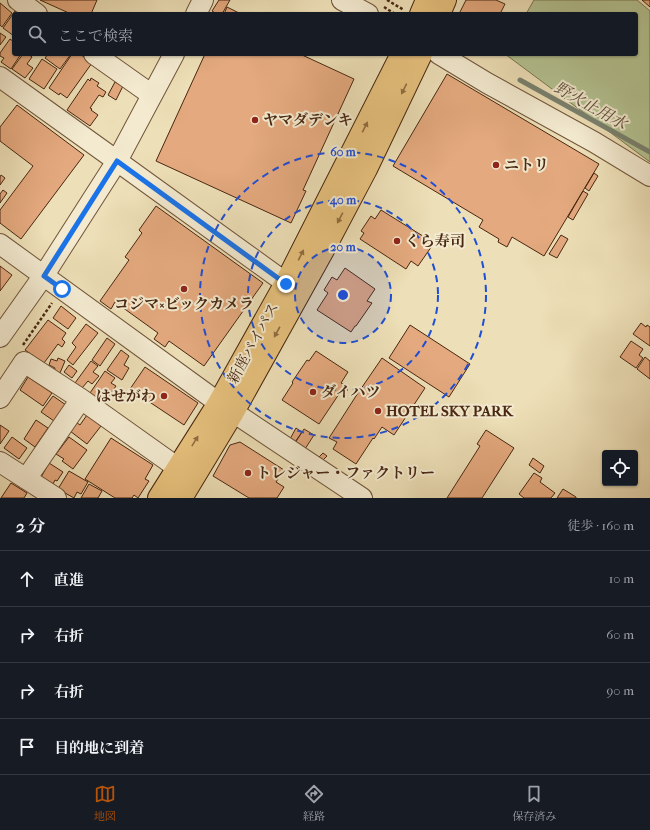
<!DOCTYPE html>
<html lang="ja">
<head>
<meta charset="utf-8">
<style>
	body { margin:0; font-family:"IM FELL French Canon","Noto Serif JP",serif; background:#20242c; color:#f1f3f6 }
	.controls { position:absolute; right:12px; bottom:12px; display:grid; overflow:hidden; border-radius:4px; box-shadow:0 1px 3px #0004 }
	.controls button { width:36px; height:36px; display:grid; place-items:center; padding:0; border:0; border-bottom:1px solid #363941; background:#171b24; color:#f1f3f6; font:20px sans-serif }
	.stop { position:absolute; width:12px; height:12px; margin:-9px; border:3px solid #1a73e8; border-radius:50%; background:#fff }
	.stop.end { background:#1a73e8; border-color:#fff; box-shadow:0 1px 4px #0008 }
	.list { margin:0; padding:0; list-style:none }
	h2 { display:flex; justify-content:space-between; align-items:center; height:52px; margin:0; padding:0 16px; font-size:17px }
	h2 small { font-size:13px; font-weight:400; color:#9ea1a6 }
	.list li { display:grid; grid-template-columns:26px 1fr auto; gap:12px; align-items:center; box-sizing:border-box; height:56px; padding:0 16px; border-top:1px solid #363941 }
	.list b { display:block; font-size:15px; white-space:nowrap }
	.list em { font-size:13px; font-style:normal; color:#9ea1a6 }
	.icon { flex:none; width:22px; height:22px; fill:none; stroke:currentColor; stroke-width:2; stroke-linecap:round; stroke-linejoin:round }
	.map { position:relative; flex:none; width:650px; height:498px; overflow:hidden }
	.search { position:absolute; background:#171b24; box-shadow:0 1px 3px #0004; left:12px; right:12px; top:12px; height:44px; display:flex; align-items:center; gap:10px; box-sizing:border-box; padding:0 14px; border-radius:4px; color:#9ea1a6; font-size:15px }
	.sheet { height:276px; background:#171b24 }
	nav { display:flex; justify-content:space-around; align-items:center; box-sizing:border-box; height:56px; border-top:1px solid #363941; background:#171b24; font-size:11px; color:#9ea1a6 }
	nav a { display:grid; justify-items:center; gap:2px }
	nav .on { color:#b45309 }
	.map>svg:first-child { display:block }
</style>
</head>
<body>
<div class="map">
<svg width="650" height="498" viewBox="0 0 650 498">
	<rect width="100%" height="100%" fill="#eddfb7"/>
	<filter id="stains"><feTurbulence type="fractalNoise" baseFrequency=".005" numOctaves="4"/><feColorMatrix values="0 0 0 0 .2 0 0 0 0 .09 0 0 0 0 .02 0 0 0 .5 -.17"/></filter>
	<radialGradient id="worn" r=".72"><stop offset=".6" stop-color="#630" stop-opacity="0"/><stop offset="1" stop-color="#630" stop-opacity=".3"/></radialGradient>
	<!-- green -->
	<path fill="#b4c392" stroke="#7e7552" d="M534,0H637L650,11V162L505,54H636V14H526Z"/>
	<g fill="none" stroke-linecap="round" stroke-linejoin="round">
		<!-- stream -->
		<path stroke="#79816f" stroke-width="5" d="M520,80L650,152"/>
	</g>
	<!-- building -->
	<path fill="#e4a97e" stroke="#482711" d="M40,0H97L91,14H71Z
		M219,0H230L222,14H217L212,11Z
		M466,0H496L505,4L500,14H459Z
		M642,0H650V7Z
		M0,3L12,13L2,27L0,25Z
		M227,7L241,14H224Z
		M15,11L19,14H14V36L3,28Z
		M0,33L6,37L0,45Z
		M10,39L14,42V54H21L11,69L1,62L4,58L0,56V53Z
		M23,54H28L32,57L27,64L33,68L25,78L12,69Z
		M48,54H71L60,69L45,58Z
		M72,54H80L92,63L67,98L60,93L59,95L49,88Z
		M205,54H300L354,79L303,190L306,191L291,223L156,161Z
		M42,59L57,69L44,89L29,79Z
		M447,74L599,164L544,256L512,237L507,247L498,242L499,239L479,227L483,220L393,166Z
		M91,78L99,83L97,86L106,92L103,97L99,95L90,108L92,109L91,110L98,115L90,126L67,110L88,79L90,81Z
		M115,82L123,86L116,100L108,95Z
		M17,105L84,155L21,239L0,223V210L33,166L0,141V127Z
		M594,173L598,176L589,191L585,188Z
		M1,175L5,178L0,185V177Z
		M3,190L7,193L0,203V194Z
		M583,191L588,194L573,220L568,217Z
		M156,206L263,283L204,366L169,341L165,347L154,339L158,333L115,302L111,309L100,301L129,260L125,257L142,233L139,230Z
		M381,210L434,243L418,266L411,261L406,269L360,239L364,233L361,231L371,216L375,219Z
		M561,235L568,239L557,258L549,254Z
		M0,266L12,275L0,291Z
		M345,268L375,289L367,301L372,303L356,326H355L351,332L317,310L328,293L324,290L332,277L337,280Z
		M61,306L76,318L68,329L53,318Z
		M48,320L66,333L62,339L65,342L62,347L58,344L44,363L25,350Z
		M641,323L646,327L647,325L650,327V346L633,334Z
		M86,324L98,333L73,365L67,360L76,347L72,343Z
		M410,325L470,364L449,397L389,358Z
		M107,338L115,344L100,366L92,360Z
		M631,341L643,349L639,355L643,358L636,368L620,357Z
		M121,350L129,356L124,365L129,368L122,380L107,370Z
		M316,351L348,372L341,383L345,385L319,424L282,400L293,383L292,382L307,360L309,361Z
		M645,357L650,361V379L637,369Z
		M58,358L65,361L60,373L54,371L55,368L49,365L51,359L57,361Z
		M382,358L425,388L394,435L382,427L374,439L373,438L356,464L333,449L337,442L329,438L356,396Z
		M91,361L98,366L93,372L99,376L92,384L88,381L82,388L75,383Z
		M69,365L77,371L72,378L64,372Z
		M145,367L198,403L184,425L130,389Z
		M105,371L115,378L111,383L116,386L104,403L90,393Z
		M28,377L52,393L43,406L20,390Z
		M53,396L66,405L54,421L41,412Z
		M87,415L101,426L87,444L70,431L76,422L80,425Z
		M36,420L48,428L35,447L24,439Z
		M0,425L9,431L0,444Z
		M296,428L302,432L295,442L290,439Z
		M304,429L314,435L305,449L295,443Z
		M486,430L514,448L482,498H447L480,446L477,444Z
		M12,437L27,448L19,459L4,448Z
		M69,437L87,450L73,469L62,461L64,459L56,454Z
		M111,438L153,465L145,479L149,481L138,498L134,495L132,498H115L85,479Z
		M240,442L284,470L276,482L284,487L277,498H249L213,476L230,445Z
		M323,453L327,456L323,460L319,457Z
		M533,458L544,466L540,473L529,465Z
		M49,463L63,472L57,481L55,480L52,486L40,479Z
		M69,471L88,482L81,494L77,492L74,498L58,489Z
		M534,473L542,478L540,482L555,493L551,498H524L519,494Z
		M11,483L27,493L24,498H1Z
		M89,484L102,491L98,498H81Z
		M563,489L576,497V498H557Z"/>
	<g fill="none" stroke-linecap="round" stroke-linejoin="round">
		<defs>
			<path id="minor" d="M18,0L37,14
				M342,0L368,14
				M196,14L203,0
				M94,54L152,95
				M439,54L487,83L594,142L650,176
				M0,77L117,161L286,283
				M0,244L219,403
				M0,337L44,275L117,161L174,54
				M0,398L24,362L81,399L178,468L190,478
				M233,412L362,498
				M0,462L56,498
				M26,479L81,399"/>
			<path id="highway" d="M421,14L427,0
				M439,14L445,0
				M159,498L219,403L286,283L402,54
				M181,498L233,412L328,241L366,169L421,54"/>
		</defs>
		<!-- minor casing -->
		<use href="#minor" stroke="#71553a" stroke-width="22"/>
		<!-- highway casing -->
		<use href="#highway" stroke="#482711" stroke-width="24"/>
		<!-- path -->
		<path stroke="#482711" stroke-width="2.5" stroke-dasharray="3 2" stroke-linecap="butt" d="M387,0L404,10
			M384,7L395,14
			M23,345L52,303"/>
		<!-- minor -->
		<use href="#minor" stroke="#f3ead0" stroke-width="20"/>
		<!-- highway -->
		<use href="#highway" stroke="#e6c07c" stroke-width="22"/>
	</g>
	<!-- one-way arrows -->
	<defs><path id="oneway-solid" d="M-6-.8H1V-3.2L6.5 0L1 3.2V.8H-6Z"/></defs>
	<g fill="#8f6c41">
		<use href="#oneway-solid" transform="translate(404 89) rotate(116)"/>
		<use href="#oneway-solid" transform="translate(365 127) rotate(-63)"/>
		<use href="#oneway-solid" transform="translate(340 218) rotate(118)"/>
		<use href="#oneway-solid" transform="translate(301 255) rotate(-63)"/>
		<use href="#oneway-solid" transform="translate(277 332) rotate(119)"/>
		<use href="#oneway-solid" transform="translate(195 441) rotate(-58)"/>
	</g>
	<g fill="none" stroke-linecap="round" stroke-linejoin="round">
		<!-- route -->
		<path stroke="#1a73e8" stroke-width="5" d="M62,289L44,276L117,161L286,284"/>
	</g>
	<!-- distance rings -->
	<circle cx="343" cy="295" r="48" fill="#1d4ed8" fill-opacity=".12"/>
	<g fill="none" stroke="#1d4ed8" stroke-width="2" stroke-dasharray="7 5">
		<circle cx="343" cy="295" r="48"/>
		<circle cx="343" cy="295" r="95"/>
		<circle cx="343" cy="295" r="143"/>
	</g>
	<!-- markers -->
	<g fill="#8f2418" stroke="#f3ead0" stroke-width="1.5">
		<circle cx="255" cy="120" r="4"/>
		<circle cx="496" cy="165" r="4"/>
		<circle cx="397" cy="241" r="4"/>
		<circle cx="184" cy="289" r="4"/>
		<circle cx="313" cy="392" r="4"/>
		<circle cx="164" cy="396" r="4"/>
		<circle cx="378" cy="411" r="4"/>
		<circle cx="248" cy="473" r="4"/>
	</g>
	<g text-anchor="middle" stroke-width="4" stroke-linejoin="round" paint-order="stroke">
		<!-- poi labels -->
		<g font-size="15" font-weight="bold" fill="#482711" stroke="#f3ead0" text-anchor="start">
			<text x="263" y="125">ヤマダデンキ</text>
			<text x="504" y="170">ニトリ</text>
			<text x="405" y="246">くら寿司</text>
			<text x="184" y="309" text-anchor="middle">コジマ×ビックカメラ</text>
			<text x="321" y="397">ダイハツ</text>
			<text x="156" y="401" text-anchor="end">はせがわ</text>
			<text x="386" y="416">HOTEL SKY PARK</text>
			<text x="256" y="478">トレジャー・ファクトリー</text>
		</g>
		<!-- street labels -->
		<g font-size="15" fill="#482711" stroke="#f3ead0">
			<text transform="translate(253 343) rotate(-61)" y="5">新座バイパス</text>
		</g>
		<!-- water labels -->
		<g font-size="16" font-style="italic" fill="#5c4c38" stroke="#f3ead0">
			<text transform="translate(591 105) rotate(29)" y="6">野火止用水</text>
		</g>
	</g>
	<circle cx="343" cy="295" r="6" fill="#1d4ed8" stroke="#f3ead0" stroke-width="2"/>
	<g font-size="12" text-anchor="middle" font-weight="bold" fill="#1d4ed8" stroke="#f3ead0" stroke-width="4" stroke-linejoin="round" paint-order="stroke">
		<text x="343" y="156">60 m</text>
		<text x="343" y="204">40 m</text>
		<text x="343" y="251">20 m</text>
	</g>
	<rect width="100%" height="100%" filter="url(#stains)"/>
	<rect width="100%" height="100%" fill="url(#worn)"/>
</svg>
<div class="controls">
<button><svg class="icon" aria-label="locate" viewBox="0 0 24 24"><circle cx="12" cy="12" r="6"/><path d="M12 2v4M12 18v4M2 12h4M18 12h4"/></svg></button>
</div>
<div class="stop" style="left:62px;top:289px"></div>
<div class="stop end" style="left:286px;top:284px"></div>
<div class="search"><svg class="icon" aria-label="search" viewBox="0 0 24 24"><circle cx="10" cy="10" r="6"/><path d="M15 15l6 6"/></svg>ここで検索</div>
</div>
<section class="sheet">
<h2>2 分<small>徒歩 · 160 m</small></h2>
<ul class="list">
<li><svg class="icon" aria-label="ahead" viewBox="0 0 24 24"><path d="M12 20V5M6 11l6-6 6 6"/></svg><div><b>直進</b></div><em>10 m</em></li>
<li><svg class="icon" aria-label="right" viewBox="0 0 24 24"><path d="M7 20v-9h11M14 6l5 5-5 5"/></svg><div><b>右折</b></div><em>60 m</em></li>
<li><svg class="icon" aria-label="right" viewBox="0 0 24 24"><path d="M7 20v-9h11M14 6l5 5-5 5"/></svg><div><b>右折</b></div><em>90 m</em></li>
<li><svg class="icon" aria-label="arrive" viewBox="0 0 24 24"><path d="M6 21V4h12l-3 4 3 4H6"/></svg><div><b>目的地に到着</b></div></li>
</ul>
</section>
<nav>
<a class="on"><svg class="icon" aria-label="map" viewBox="0 0 24 24"><path d="M3 6l6-2 6 2 6-2v14l-6 2-6-2-6 2zM9 4v14M15 6v14"/></svg>地図</a>
<a><svg class="icon" aria-label="directions" viewBox="0 0 24 24"><path d="M12 3l9 9-9 9-9-9zM9 14v-3h6M13 9l2 2-2 2"/></svg>経路</a>
<a><svg class="icon" aria-label="saved" viewBox="0 0 24 24"><path d="M7 4h10v16l-5-4-5 4z"/></svg>保存済み</a>
</nav>
</body>
</html>
